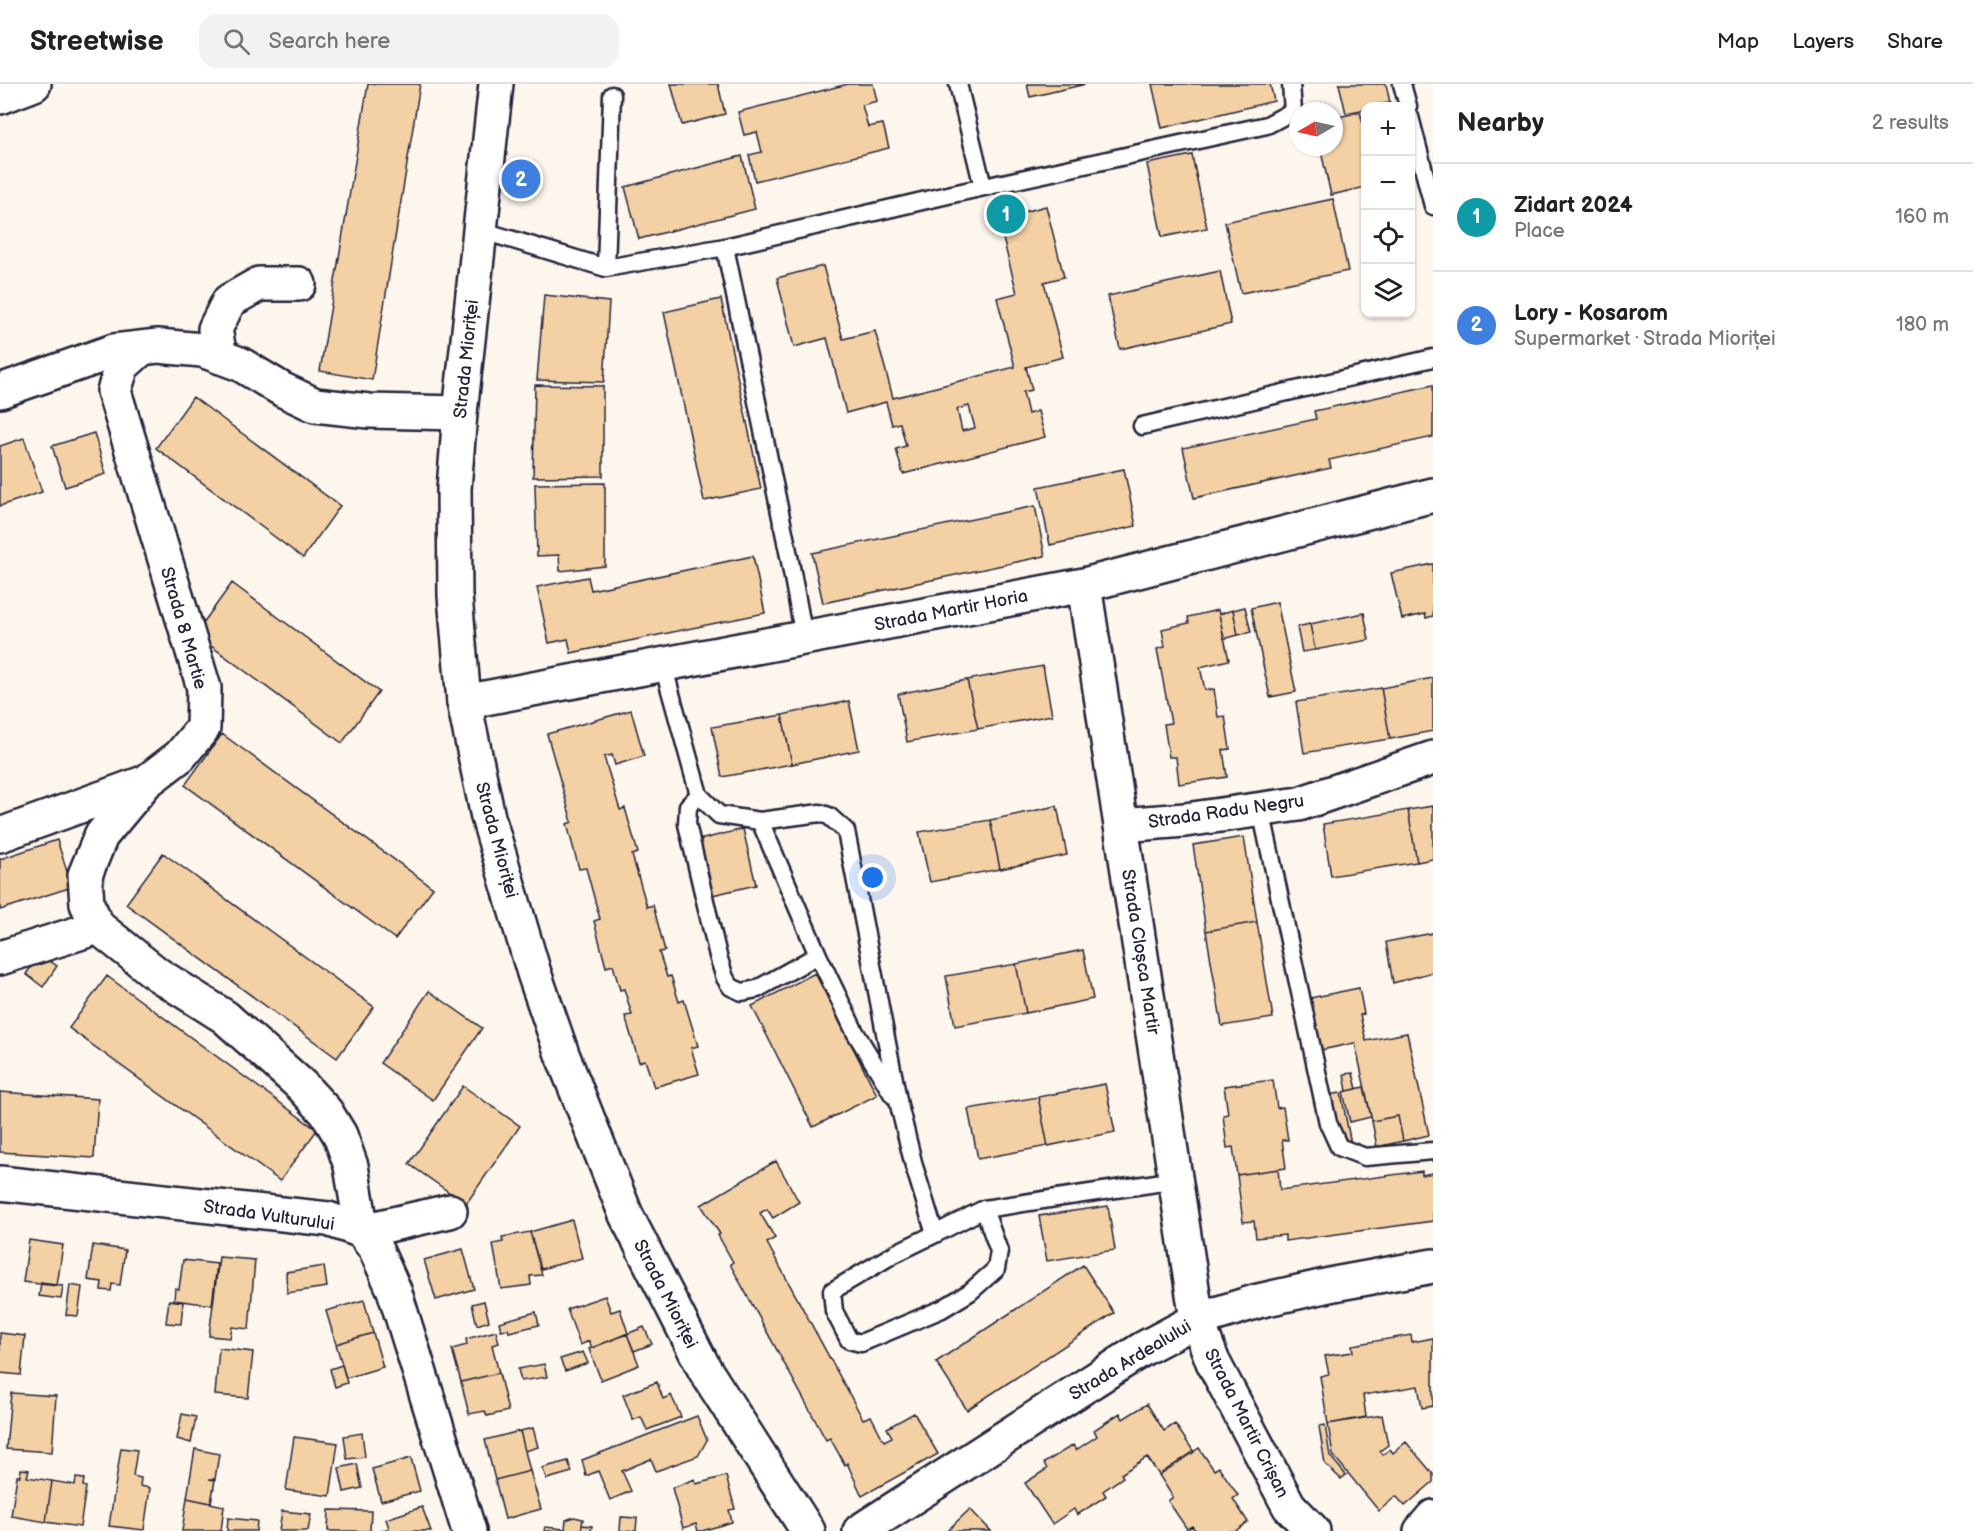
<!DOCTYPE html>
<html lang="en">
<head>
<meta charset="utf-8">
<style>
	body { margin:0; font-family:"Balsamiq Sans",sans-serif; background:#f2f2f2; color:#222 }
	.controls { position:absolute; right:18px; top:18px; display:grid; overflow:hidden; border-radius:12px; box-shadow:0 2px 4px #0004 }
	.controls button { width:54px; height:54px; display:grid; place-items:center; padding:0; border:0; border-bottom:2px solid #e0e0e0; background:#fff; color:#222; font:30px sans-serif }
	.compass { position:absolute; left:1289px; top:18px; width:54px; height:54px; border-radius:50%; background:#fff; box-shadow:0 2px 4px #0004; rotate:261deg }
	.you { position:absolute; left:873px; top:794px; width:21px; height:21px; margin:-15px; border:4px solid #fff; border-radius:50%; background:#1a73e8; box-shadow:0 0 0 9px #1a73e833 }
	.badge { display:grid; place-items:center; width:39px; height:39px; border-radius:50%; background:#1a73e8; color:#fff; font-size:20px; font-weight:700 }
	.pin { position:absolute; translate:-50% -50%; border:3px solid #fff; box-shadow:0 2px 6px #0006 }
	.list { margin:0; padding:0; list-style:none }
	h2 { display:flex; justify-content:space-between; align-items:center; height:78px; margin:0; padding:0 24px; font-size:26px }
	h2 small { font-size:20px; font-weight:400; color:#767676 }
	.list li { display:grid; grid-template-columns:39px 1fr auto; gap:18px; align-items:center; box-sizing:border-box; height:108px; padding:0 24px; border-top:2px solid #e0e0e0 }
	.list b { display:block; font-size:22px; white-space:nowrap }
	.list p { margin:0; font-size:20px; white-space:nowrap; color:#767676 }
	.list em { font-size:20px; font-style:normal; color:#767676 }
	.icon { flex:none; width:33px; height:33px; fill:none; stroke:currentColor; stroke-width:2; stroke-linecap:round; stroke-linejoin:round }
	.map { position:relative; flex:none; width:1433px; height:1447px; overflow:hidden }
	header { display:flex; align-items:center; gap:36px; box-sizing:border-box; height:84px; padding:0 30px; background:#fff; border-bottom:2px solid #e0e0e0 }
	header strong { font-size:28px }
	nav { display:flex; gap:33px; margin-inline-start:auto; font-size:21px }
	.search { width:420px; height:54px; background:#f2f2f2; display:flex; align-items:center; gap:15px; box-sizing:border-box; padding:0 21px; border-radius:18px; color:#767676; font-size:22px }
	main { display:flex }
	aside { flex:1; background:#fff }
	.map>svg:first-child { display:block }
</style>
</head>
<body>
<header>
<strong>Streetwise</strong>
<div class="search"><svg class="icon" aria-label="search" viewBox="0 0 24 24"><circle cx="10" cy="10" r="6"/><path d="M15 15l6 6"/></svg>Search here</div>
<nav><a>Map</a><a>Layers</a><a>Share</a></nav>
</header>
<main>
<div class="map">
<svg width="1433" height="1447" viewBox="0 0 1433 1447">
	<rect width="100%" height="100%" fill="#fdf6ed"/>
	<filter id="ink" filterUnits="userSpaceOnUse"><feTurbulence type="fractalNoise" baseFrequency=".0167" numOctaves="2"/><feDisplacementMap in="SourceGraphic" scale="12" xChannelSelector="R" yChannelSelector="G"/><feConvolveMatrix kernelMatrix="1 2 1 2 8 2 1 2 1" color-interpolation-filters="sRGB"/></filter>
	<g filter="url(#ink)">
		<!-- building -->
		<path fill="#f4d1a4" stroke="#22223b" stroke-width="1.5" fill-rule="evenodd" d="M368,0H420L372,296L320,287Z
			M671,0H718L725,30L682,41Z
			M848,0H873L877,17L862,21L868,43L883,40L889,64L755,97L749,71L762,68L757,48L744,51L738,28Z
			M1027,0H1086L1030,13Z
			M1152,0H1270L1274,17L1162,44Z
			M1339,0H1386L1390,19L1366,22V25L1346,29Z
			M1360,28L1366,50V103L1331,111L1320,63H1334V34Z
			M1192,71L1207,144L1162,153L1147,80Z
			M742,72L755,125L639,155L625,103Z
			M1333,115L1348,187L1241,209L1225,138Z
			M1046,122L1064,193L1044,198L1063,273L1026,283L1032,306L1023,308L1028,330L1038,327L1045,353L903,390L896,365L906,362L900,339L892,341L886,318L846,329L827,254L794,263L777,194L823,182L843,255L875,247L893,314L1015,283L997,214L1017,209L998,135ZM969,322L975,344L962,347L957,325Z
			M1220,187L1231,240L1120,265L1108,212Z
			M544,211L609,218L604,298L537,296Z
			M721,215L761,405L704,417L664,228Z
			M535,301L603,302V392L533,393Z
			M1433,301V353L1329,376L1331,384L1194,414L1183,364L1316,335L1314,327Z
			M193,313L340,422L303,474L156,364Z
			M94,349L106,390L65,403L52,362Z
			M24,354L42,408L0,422V362Z
			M1124,385L1136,442L1050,461L1038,403Z
			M605,399V482L560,487L559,471L537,472L535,400Z
			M1035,422L1045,472L823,519L812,469Z
			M753,472L765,529L571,569L568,555L549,559L537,503L588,493L591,506Z
			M1433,480V532L1426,534L1425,530L1402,535L1391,489Z
			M232,499L379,608L342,659L195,550Z
			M1277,518L1296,608L1270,613L1251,524Z
			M1245,523L1251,548L1238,551L1233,526Z
			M1218,526L1229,576L1200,583L1205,606L1214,605L1218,633L1225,632L1230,665L1223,666L1227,693L1179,700L1176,673H1169L1164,640L1171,639L1157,565L1165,563L1162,545L1189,539L1188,533Z
			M1233,526L1238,551L1224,555L1219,530Z
			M1364,529L1369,556L1315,566L1310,540Z
			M1310,540L1315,566L1302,568L1297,543Z
			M1043,582L1052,631L978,645L967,596Z
			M1433,594V647L1390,655L1381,604Z
			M967,596L978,645L907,658L898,610Z
			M1381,604L1390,655L1304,669L1296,618Z
			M849,617L859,666L792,680L782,631Z
			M631,626L644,672L615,681L612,671L604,673L620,726L625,724L638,769L632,771L647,823L653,821L665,867L659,868L667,893L671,892L679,918L684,916L698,962L691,964L699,990L654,1003L645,976L639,978L625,932L632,931L624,905L620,906L613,881L606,883L594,837L600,835L586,784L579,785L567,740L572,738L547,650Z
			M782,631L792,680L722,693L712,643Z
			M222,650L433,804L395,855L185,701Z
			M1057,722L1067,771L1000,785L990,736Z
			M1433,722V775L1417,778L1408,726Z
			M1408,726L1417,778L1331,792L1323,740Z
			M990,736L1000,785L930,798L919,748Z
			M743,745L756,801L708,812L695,757Z
			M1244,753L1257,838L1206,847L1193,761Z
			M57,756L72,803L0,826V775Z
			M163,769L374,923L337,974L126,820Z
			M1257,838L1273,934L1222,942L1206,847Z
			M1433,849V888L1393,899L1386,858Z
			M1083,866L1093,915L1026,929L1016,880Z
			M40,870L57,882L43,903L26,890Z
			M1016,880L1026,929L955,942L946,892Z
			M815,889L877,1011L813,1043L752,922Z
			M107,892L317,1046L280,1097L69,944Z
			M1359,904L1364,930L1360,931L1366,957L1407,949L1429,1051L1403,1057L1398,1032L1372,1037L1355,959L1316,967L1305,915Z
			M429,907L482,944L433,1016L380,979Z
			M1353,989L1357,1005L1347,1007L1344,990Z
			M1273,996L1277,1024L1283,1023L1288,1056H1282L1286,1084L1237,1091L1233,1063L1227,1064L1223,1031L1228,1030L1224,1002Z
			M1105,1000L1115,1048L1048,1062L1038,1013Z
			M463,1002L520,1042L466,1120L409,1080Z
			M1364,1003L1371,1033L1350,1038L1343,1008Z
			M0,1008L98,1015L94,1074L0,1068Z
			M1341,1009L1351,1060L1330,1064L1320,1012Z
			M1038,1013L1048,1062L978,1075L968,1025Z
			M1398,1032L1403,1057L1377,1063L1372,1037Z
			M776,1077L799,1118L773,1134L767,1125L760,1129L775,1154L767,1159L863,1335L871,1332L884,1357L892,1353L887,1344L914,1329L938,1370L862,1412L847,1379L845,1381L830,1354L826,1356L730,1180L733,1178L718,1151L720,1150L701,1121Z
			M1278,1085L1280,1106L1422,1087V1091L1433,1089V1137L1285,1157V1151L1256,1154L1254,1137L1243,1138L1237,1091Z
			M1108,1122L1115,1166L1047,1177L1039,1132Z
			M572,1136L582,1174L541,1185L530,1148Z
			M530,1148L542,1191L530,1192L531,1201L501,1205L493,1160L503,1158L502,1153Z
			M29,1156L63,1161L57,1202L23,1198Z
			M93,1161L125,1166L120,1201L112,1200L111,1207L101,1206L102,1198L88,1196Z
			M463,1165L474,1205L436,1216L424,1176Z
			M219,1173L255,1176L249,1245L232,1243L230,1254L209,1252Z
			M183,1176L217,1180L212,1221L174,1216L175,1204L179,1205Z
			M1083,1181L1114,1229L967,1326L936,1278Z
			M324,1182L327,1203L287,1209L286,1188Z
			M41,1199L63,1202L61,1215L39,1212Z
			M70,1201L82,1203L78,1232L66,1231Z
			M605,1212L611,1228L620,1225L628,1249L592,1264L589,1257L580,1261L567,1225Z
			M169,1216L183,1218L181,1240L166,1239Z
			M364,1216L373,1249L336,1260L326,1227Z
			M484,1217L489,1237L477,1241L472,1220Z
			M536,1228L539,1241L509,1248L508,1245L501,1246L499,1238Z
			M644,1243L652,1260L634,1267L627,1250Z
			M496,1247L499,1259L492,1261L499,1289L461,1298L452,1265L467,1261L466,1255Z
			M0,1249L25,1252L21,1291L0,1289Z
			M373,1249L383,1283L346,1294L336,1260Z
			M627,1250L639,1281L601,1296L589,1265Z
			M1411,1251L1412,1258L1433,1254V1322L1422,1324L1418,1302L1363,1311L1366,1333L1328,1340L1320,1292L1329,1290L1325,1272L1353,1268L1352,1261Z
			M219,1264L253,1268L248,1314L215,1311Z
			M583,1268L588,1279L565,1287L560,1275Z
			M544,1280L547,1293L521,1297L518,1285Z
			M342,1281L347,1299L335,1303L330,1285Z
			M499,1289L508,1327L487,1332L485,1327L469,1330L461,1298Z
			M657,1298L663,1315L671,1311L681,1333L647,1346L641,1333L633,1336L623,1311Z
			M11,1309L56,1312L52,1368L6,1365Z
			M1147,1320L1164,1347L1175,1340L1194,1368L1159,1391L1147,1373L1121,1390L1123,1393L1103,1407L1106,1412L1077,1431L1074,1425L1052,1440L1025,1399L1047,1385L1044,1379L1073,1361L1076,1366L1097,1352L1094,1346L1120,1329L1123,1335Z
			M182,1330L196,1333L191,1359L177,1355Z
			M1382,1331L1388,1361L1380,1367L1383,1371L1390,1365L1393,1369L1406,1358L1433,1390V1398L1405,1422L1396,1412L1379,1427L1333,1371L1328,1340Z
			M697,1332L707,1356L698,1372L656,1387L651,1375L622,1387L631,1407L610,1416L598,1387L586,1392L582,1376Z
			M1325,1341L1330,1372L1346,1391L1341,1395L1325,1380L1319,1342Z
			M533,1344L538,1363L525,1367L520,1347Z
			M520,1347L530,1387L495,1396L485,1356Z
			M362,1349L365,1373L347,1375L344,1352Z
			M294,1353L338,1359L330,1412L286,1406Z
			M121,1364L137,1366L133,1392L141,1394L140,1402L150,1404L144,1446L109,1442Z
			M1199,1364L1214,1386L1219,1383L1238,1411L1233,1415L1248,1438L1235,1447H1196L1192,1442L1187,1445L1168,1417L1173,1413L1159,1391Z
			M195,1365L219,1370L215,1395H209L215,1396L211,1419L187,1414Z
			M411,1374L420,1407L381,1417L372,1385Z
			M568,1377L572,1388L547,1395L542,1384Z
			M357,1380L362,1404L344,1408L339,1384Z
			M21,1385L29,1386L27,1393L52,1397L46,1438L11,1432L17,1392H20Z
			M530,1387L541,1425L505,1435L495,1396Z
			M726,1392L735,1425L729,1426L732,1438L702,1447H698L696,1440L683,1444L672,1404L695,1395L696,1400Z
			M76,1394L84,1395L83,1402L86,1403L80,1443L46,1438L52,1397L75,1401Z
			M187,1414L224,1422L221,1447H182Z
			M422,1423L431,1447H381L389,1444L386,1435Z
			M970,1425L991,1447H947Z
			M329,1426L371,1427L370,1447H328Z
			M282,1427L311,1430L308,1447H279Z
			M574,1433L583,1435L581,1447H544L545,1443L565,1445L566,1436Z
			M621,1433L637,1434L636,1447H620Z
			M228,1434L257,1437L256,1447H227Z
			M582,1441L592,1442L591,1447H581Z"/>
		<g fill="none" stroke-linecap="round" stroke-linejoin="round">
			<defs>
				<path id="service" d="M958,0L983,103
					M1402,0L1408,22
					M1410,33L1433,122
					M480,146L606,184L725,163L948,111L1267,41L1293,27L1291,0
					M725,163L789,472L804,553
					M606,184L612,11
					M1142,342L1433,274
					M663,581L699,711L719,731L760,737L820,729L829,732L846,747L899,1021L914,1082L935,1150L984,1125L1176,1096
					M699,711L688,722L687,740L718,872L725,894L731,903L742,908L757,905L818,871
					M1261,726L1328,1039L1339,1063L1365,1073L1433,1067
					M760,737L818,871L855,948L893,1011
					M935,1150L894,1170L832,1207L834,1227L849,1256L861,1259L942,1225L970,1208L996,1185L999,1167L984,1125"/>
				<path id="minor" d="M0,13L34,0
					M220,273L215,245L229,217L259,200H299
					M0,307L114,267L158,262L202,266L240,280L283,306L315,321L369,327L460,329
					M1084,501L1197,1236L1213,1278L1289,1422L1313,1447
					M464,618L1084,501L1433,411
					M145,699L101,752L85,791L87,820L98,843L157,890L225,933L302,1002L326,1028L340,1051L351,1082L362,1147
					M1121,741L1185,736L1299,720L1433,674
					M0,751L146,698L180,672L203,644L204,604L114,307L122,282L142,264
					M0,874L98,843
					M0,1099L328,1135L362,1147L376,1166L394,1206L469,1447
					M362,1147L450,1127
					M860,1447L1144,1264L1197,1236L1258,1217L1334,1200L1433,1182
					M1421,1447L1433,1433"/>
				<path id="secondary" d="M496,0L460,329L454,405L455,512L464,618L488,733L534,889L562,970L626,1131L705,1286L808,1447"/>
			</defs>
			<!-- service casing -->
			<use href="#service" stroke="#22223b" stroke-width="21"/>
			<!-- minor casing -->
			<use href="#minor" stroke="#22223b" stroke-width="38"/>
			<!-- secondary casing -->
			<use href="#secondary" stroke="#22223b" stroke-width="38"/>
			<!-- service -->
			<use href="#service" stroke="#fff" stroke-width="16"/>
			<!-- minor -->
			<use href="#minor" stroke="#fff" stroke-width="33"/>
			<!-- secondary -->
			<use href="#secondary" stroke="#fff" stroke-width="33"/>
		</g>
	</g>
	<g text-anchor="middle" stroke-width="6" stroke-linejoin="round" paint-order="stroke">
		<!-- street labels -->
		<g font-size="18" fill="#22223b" stroke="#fff">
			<text transform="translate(466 275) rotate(-84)" y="6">Strada Mioriței</text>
			<text transform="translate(951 526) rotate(-11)" y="6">Strada Martir Horia</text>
			<text transform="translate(184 544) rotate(74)" y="6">Strada 8 Martie</text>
			<text transform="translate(1226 727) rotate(-8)" y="6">Strada Radu Negru</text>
			<text transform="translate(497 756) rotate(75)" y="6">Strada Mioriței</text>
			<text transform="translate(1141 868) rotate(81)" y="6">Strada Cloșca Martir</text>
			<text transform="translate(269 1131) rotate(8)" y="6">Strada Vulturului</text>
			<text transform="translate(666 1210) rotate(63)" y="6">Strada Mioriței</text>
			<text transform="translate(1130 1276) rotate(-31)" y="6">Strada Ardealului</text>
			<text transform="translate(1247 1339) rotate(63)" y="6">Strada Martir Crișan</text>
		</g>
	</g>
</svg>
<div class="controls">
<button>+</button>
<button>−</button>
<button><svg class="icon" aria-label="locate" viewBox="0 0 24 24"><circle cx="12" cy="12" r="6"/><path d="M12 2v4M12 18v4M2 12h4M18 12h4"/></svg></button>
<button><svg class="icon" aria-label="layers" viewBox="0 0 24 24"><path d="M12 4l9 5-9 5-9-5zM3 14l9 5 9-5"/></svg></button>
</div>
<svg class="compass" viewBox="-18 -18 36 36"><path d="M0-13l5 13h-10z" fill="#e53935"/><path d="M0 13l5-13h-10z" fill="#767676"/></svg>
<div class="you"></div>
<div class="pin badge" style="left:1006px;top:130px;background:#0f9aa8">1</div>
<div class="pin badge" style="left:521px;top:95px;background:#3f7fe0">2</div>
</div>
<aside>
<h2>Nearby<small>2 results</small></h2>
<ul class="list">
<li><span class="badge" style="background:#0f9aa8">1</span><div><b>Zidart 2024</b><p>Place</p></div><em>160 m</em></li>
<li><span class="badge" style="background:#3f7fe0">2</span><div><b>Lory - Kosarom</b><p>Supermarket · Strada Mioriței</p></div><em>180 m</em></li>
</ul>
</aside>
</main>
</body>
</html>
